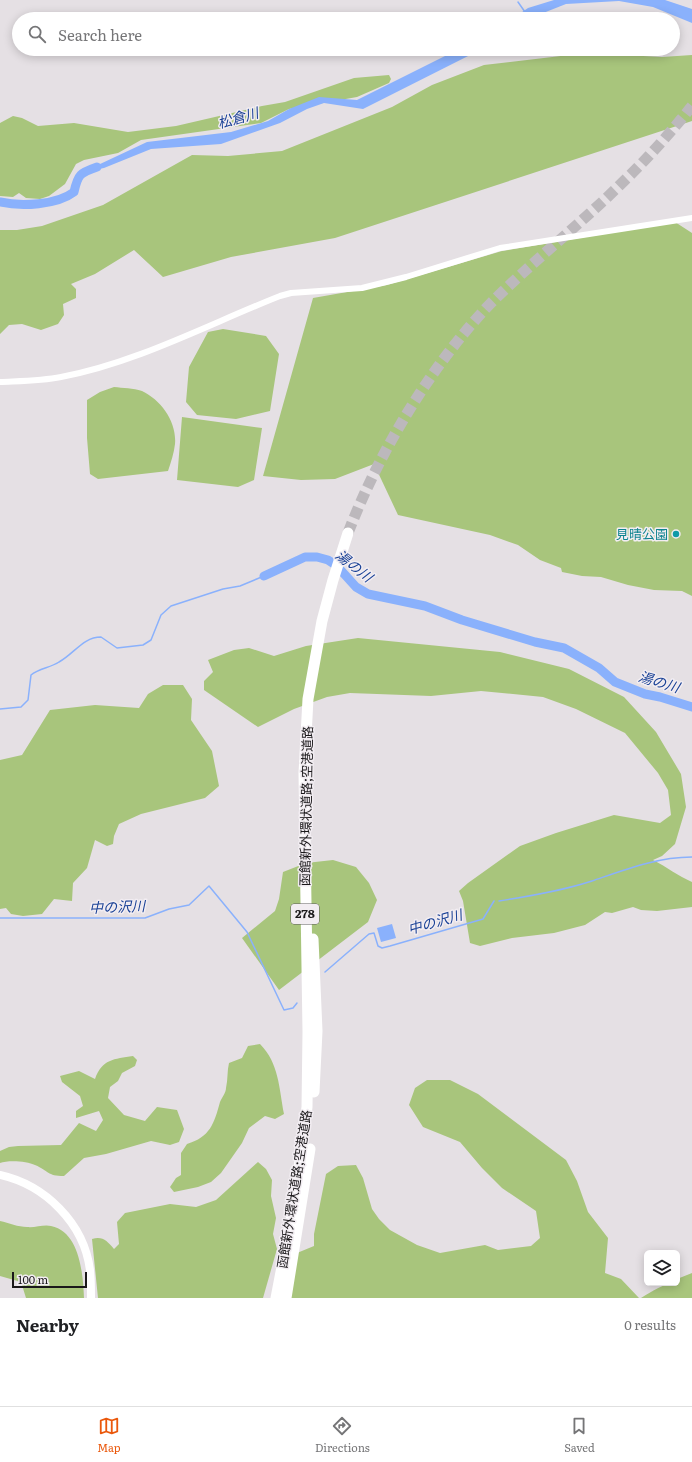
<!DOCTYPE html>
<html lang="en">
<head>
<meta charset="utf-8">
<style>
	body { margin:0; font-family:Literata,"Noto Sans JP",serif; background:#f2f2f2; color:#202124 }
	.controls { position:absolute; right:12px; bottom:12px; display:grid; overflow:hidden; border-radius:6px; box-shadow:0 2px 10px #0003 }
	.controls button { width:36px; height:36px; display:grid; place-items:center; padding:0; border:0; border-bottom:1px solid #e0e0e0; background:#fff; color:#202124; font:20px sans-serif }
	.scale { position:absolute; left:12px; bottom:10px; width:75px; box-sizing:border-box; padding-left:4px; border:2px solid #1a181a; border-top:0; font-size:11px; line-height:14px; white-space:nowrap; color:#1a181a; -webkit-text-stroke:3px #f2edf2; paint-order:stroke }
	.list { margin:0; padding:0; list-style:none }
	h2 { display:flex; justify-content:space-between; align-items:center; height:52px; margin:0; padding:0 16px; font-size:17px }
	h2 small { font-size:13px; font-weight:400; color:#757577 }
	.icon { flex:none; width:22px; height:22px; fill:none; stroke:currentColor; stroke-width:2; stroke-linecap:round; stroke-linejoin:round }
	.map { position:relative; flex:none; width:692px; height:1298px; overflow:hidden }
	.search { position:absolute; background:#fff; box-shadow:0 2px 10px #0003; left:12px; right:12px; top:12px; height:44px; display:flex; align-items:center; gap:10px; box-sizing:border-box; padding:0 14px; border-radius:22px; color:#757577; font-size:15px }
	.sheet { height:108px; background:#fff }
	nav { display:flex; justify-content:space-around; align-items:center; box-sizing:border-box; height:56px; border-top:1px solid #e0e0e0; background:#fff; font-size:11px; color:#757577 }
	nav a { display:grid; justify-items:center; gap:2px }
	nav .on { color:#ea580c }
	.map>svg:first-child { display:block }
</style>
</head>
<body>
<div class="map">
<svg width="692" height="1298" viewBox="0 0 692 1298">
	<rect width="100%" height="100%" fill="#e5e0e4"/>
	<!-- green -->
	<path fill="#a8c57c" d="M586,53L662,57L692,55V121L335,238L231,257L163,277L134,250L95,274L71,284L76,289V298L63,304L64,315L58,324L41,330L22,324L9,325L0,334V230H17L42,226L103,205L192,155L228,156L282,151L392,107L432,85L484,65Z
		M389,75L391,79L389,83L357,97L289,109L261,123L141,140L118,153L84,160L76,164L65,184L49,196L40,199L26,198L19,193L13,197L0,196V123L13,116L22,118L38,126L74,123L128,132L176,126L262,106L285,102L354,78Z
		M675,222L692,233V596L682,591L654,590L628,585L601,577L582,576L562,572L561,568L540,560L518,545L490,535L398,515L374,464L335,479L301,480L263,476L313,298L387,285L502,251Z
		M223,329L266,336L279,354L270,411L236,419L197,415L186,402L189,367L208,332Z
		M114,387C123,388 133,388 142,391C161,400 177,422 175,444C174,453 171,462 168,471L98,479L90,474L87,438V400L100,392Z
		M182,417L262,428L254,480L238,487L177,480Z
		M358,638L500,652L569,669L624,697L656,732L681,774L686,807L675,844L662,856L653,860C667,867 678,876 692,882V907L657,911L641,910L633,907L612,913L605,912L585,925L554,933L512,938L480,946L470,943L463,901L459,891L468,883L520,846L556,833L614,815L660,823L671,815L668,790L658,773L625,733L576,709L543,697L481,691L431,696L350,693L327,697L294,709L258,727L204,690V681L213,672L208,660L234,650L249,648L274,656L306,646Z
		M163,685H183L192,699L191,720L212,751L219,786L205,798L141,814L119,824L114,836L113,844L107,846L95,840L87,868L73,883L72,901L54,899L42,914L23,916L11,914L6,908L0,909V760L22,755L50,710L95,705L139,708L148,694Z
		M333,860L356,867L369,883L377,900L368,922L279,990L242,938L275,911L279,899L283,872L306,863Z
		M260,1044C279,1063 279,1088 284,1114L275,1119L265,1116L249,1128L242,1143L221,1173L211,1182L198,1187L174,1192L170,1187L176,1178L181,1175V1153L187,1144C210,1137 214,1124 220,1102C222,1097 226,1093 226,1088C228,1079 227,1071 229,1063L242,1058L248,1046Z
		M133,1056L137,1060L135,1066L122,1073L118,1081L110,1087L108,1098L124,1115L145,1121L157,1107L177,1110L184,1129L179,1142L170,1145L151,1141L106,1154L84,1158L64,1176C47,1176 49,1171 35,1165C27,1161 8,1160 0,1163V1151L9,1147L18,1146L61,1145L79,1123L96,1131L103,1120L99,1111L76,1118V1111L83,1106L80,1096L62,1082L60,1076L79,1071L95,1079C102,1059 114,1059 133,1056Z
		M427,1080H450L478,1094L566,1160L577,1181L588,1212L608,1238L605,1273L621,1279L639,1298H288L297,1253L314,1246V1234L326,1174L338,1166L356,1165L363,1178L372,1209L379,1219L390,1230L417,1245L440,1253L485,1245L498,1250L531,1246L540,1238L536,1211L502,1188L482,1168L460,1142L423,1127L409,1105L415,1088Z
		M258,1162L266,1169L272,1180L271,1196L276,1218L273,1234L277,1249L263,1298H98L92,1239C103,1236 107,1241 114,1249L119,1244L117,1222L125,1213L170,1204L196,1207L216,1200Z
		M0,1221C9,1223 18,1227 27,1227C35,1228 44,1224 51,1226C80,1232 83,1274 84,1298H26L21,1282L0,1276Z
		M692,1273V1298H641C653,1291 663,1283 677,1283V1279Z"/>
	<!-- water -->
	<path fill="#8ab1fc" d="M554,0H665L692,9V23L653,7L619,1L566,4L528,19H512L528,8Z
		M459,49H482L363,109L324,103L307,109L280,123L221,144L151,149L104,168L83,172L147,142L231,132L268,121L289,109L319,97L357,100Z
		M392,924L396,938L381,942L377,928Z"/>
	<g fill="none" stroke-linecap="round" stroke-linejoin="round">
		<!-- stream -->
		<path stroke="#8ab1fc" stroke-width="1.5" d="M518,2L525,12
			M0,709L21,707L28,700L31,675C39,668 50,668 59,662C74,654 83,637 101,637L117,648L143,645L151,640L161,615L171,606L223,589L240,586L264,576
			M499,901C531,896 561,891 592,881C624,870 657,857 692,857
			M0,918H145L169,909L189,905L209,886L247,932L284,1010L293,1008L297,1003
			M325,972L369,934L374,933L378,946L382,948L390,946L483,919L494,901"/>
		<!-- river -->
		<path stroke="#8ab1fc" stroke-width="9" d="M0,202C21,207 57,205 74,192C78,174 80,173 97,167
			M264,576L305,557H317L328,560L337,566L356,587L368,594L425,606L462,620L535,642L564,648L599,668L615,682L645,694L660,697L692,707"/>
		<!-- highway-tunnel -->
		<path stroke="#bcb8bc" stroke-width="11" stroke-dasharray="11 5.5" stroke-linecap="butt" d="M348,533C379,452 431,365 491,303C534,260 582,223 625,180C649,157 671,132 692,106"/>
		<!-- street -->
		<path stroke="#fff" stroke-width="6" d="M0,382C20,381 41,381 61,377C136,363 209,324 280,296L291,293L362,288L406,277L500,248L692,218"/>
		<!-- secondary -->
		<path stroke="#fff" stroke-width="8" d="M0,1175C45,1185 84,1223 90,1270C91,1279 91,1289 91,1298"/>
		<!-- highway -->
		<path stroke="#fff" stroke-width="11" d="M313,939L317,1031L314,1092
			M276,1298L295,1199L307,1107L308,1032L304,773L308,699L322,621L333,580L348,533
			M286,1298L310,1149"/>
	</g>
	<!-- markers -->
	<circle fill="#0f9aa8" stroke="#f2edf2" stroke-width="1.5" cx="676" cy="534" r="4"/>
	<g text-anchor="middle" stroke-width="3" stroke-linejoin="round" paint-order="stroke">
		<!-- shield labels -->
		<rect fill="#f2edf2" stroke="#5b585b" stroke-width="1" x="291" y="904" width="28" height="20" rx="3"/>
		<g font-size="12" font-weight="bold" fill="#1a181a">
			<text x="305" y="918">278</text>
		</g>
		<!-- culture labels -->
		<g font-size="13" fill="#0d838f" stroke="#f2edf2" text-anchor="end">
			<text x="668" y="539">見晴公園</text>
		</g>
		<!-- street labels -->
		<g font-size="13" fill="#1a181a" stroke="#f2edf2">
			<text transform="translate(306 806) rotate(-89)" y="5">函館新外環状道路;空港道路</text>
			<text transform="translate(294 1189) rotate(-81)" y="5">函館新外環状道路;空港道路</text>
		</g>
		<!-- water labels -->
		<g font-size="14" font-style="italic" fill="#184095" stroke="#f2edf2">
			<text transform="translate(238 118) rotate(-16)" y="5">松倉川</text>
			<text transform="translate(354 566) rotate(38)" y="5">湯の川</text>
			<text transform="translate(659 682) rotate(17)" y="5">湯の川</text>
			<text transform="translate(117 907) rotate(-2)" y="5">中の沢川</text>
			<text transform="translate(435 922) rotate(-16)" y="5">中の沢川</text>
		</g>
	</g>
</svg>
<div class="controls">
<button><svg class="icon" aria-label="layers" viewBox="0 0 24 24"><path d="M12 4l9 5-9 5-9-5zM3 14l9 5 9-5"/></svg></button>
</div>
<div class="scale">100 m</div>
<div class="search"><svg class="icon" aria-label="search" viewBox="0 0 24 24"><circle cx="10" cy="10" r="6"/><path d="M15 15l6 6"/></svg>Search here</div>
</div>
<section class="sheet">
<h2>Nearby<small>0 results</small></h2>
<ul class="list">
</ul>
</section>
<nav>
<a class="on"><svg class="icon" aria-label="map" viewBox="0 0 24 24"><path d="M3 6l6-2 6 2 6-2v14l-6 2-6-2-6 2zM9 4v14M15 6v14"/></svg>Map</a>
<a><svg class="icon" aria-label="directions" viewBox="0 0 24 24"><path d="M12 3l9 9-9 9-9-9zM9 14v-3h6M13 9l2 2-2 2"/></svg>Directions</a>
<a><svg class="icon" aria-label="saved" viewBox="0 0 24 24"><path d="M7 4h10v16l-5-4-5 4z"/></svg>Saved</a>
</nav>
</body>
</html>
